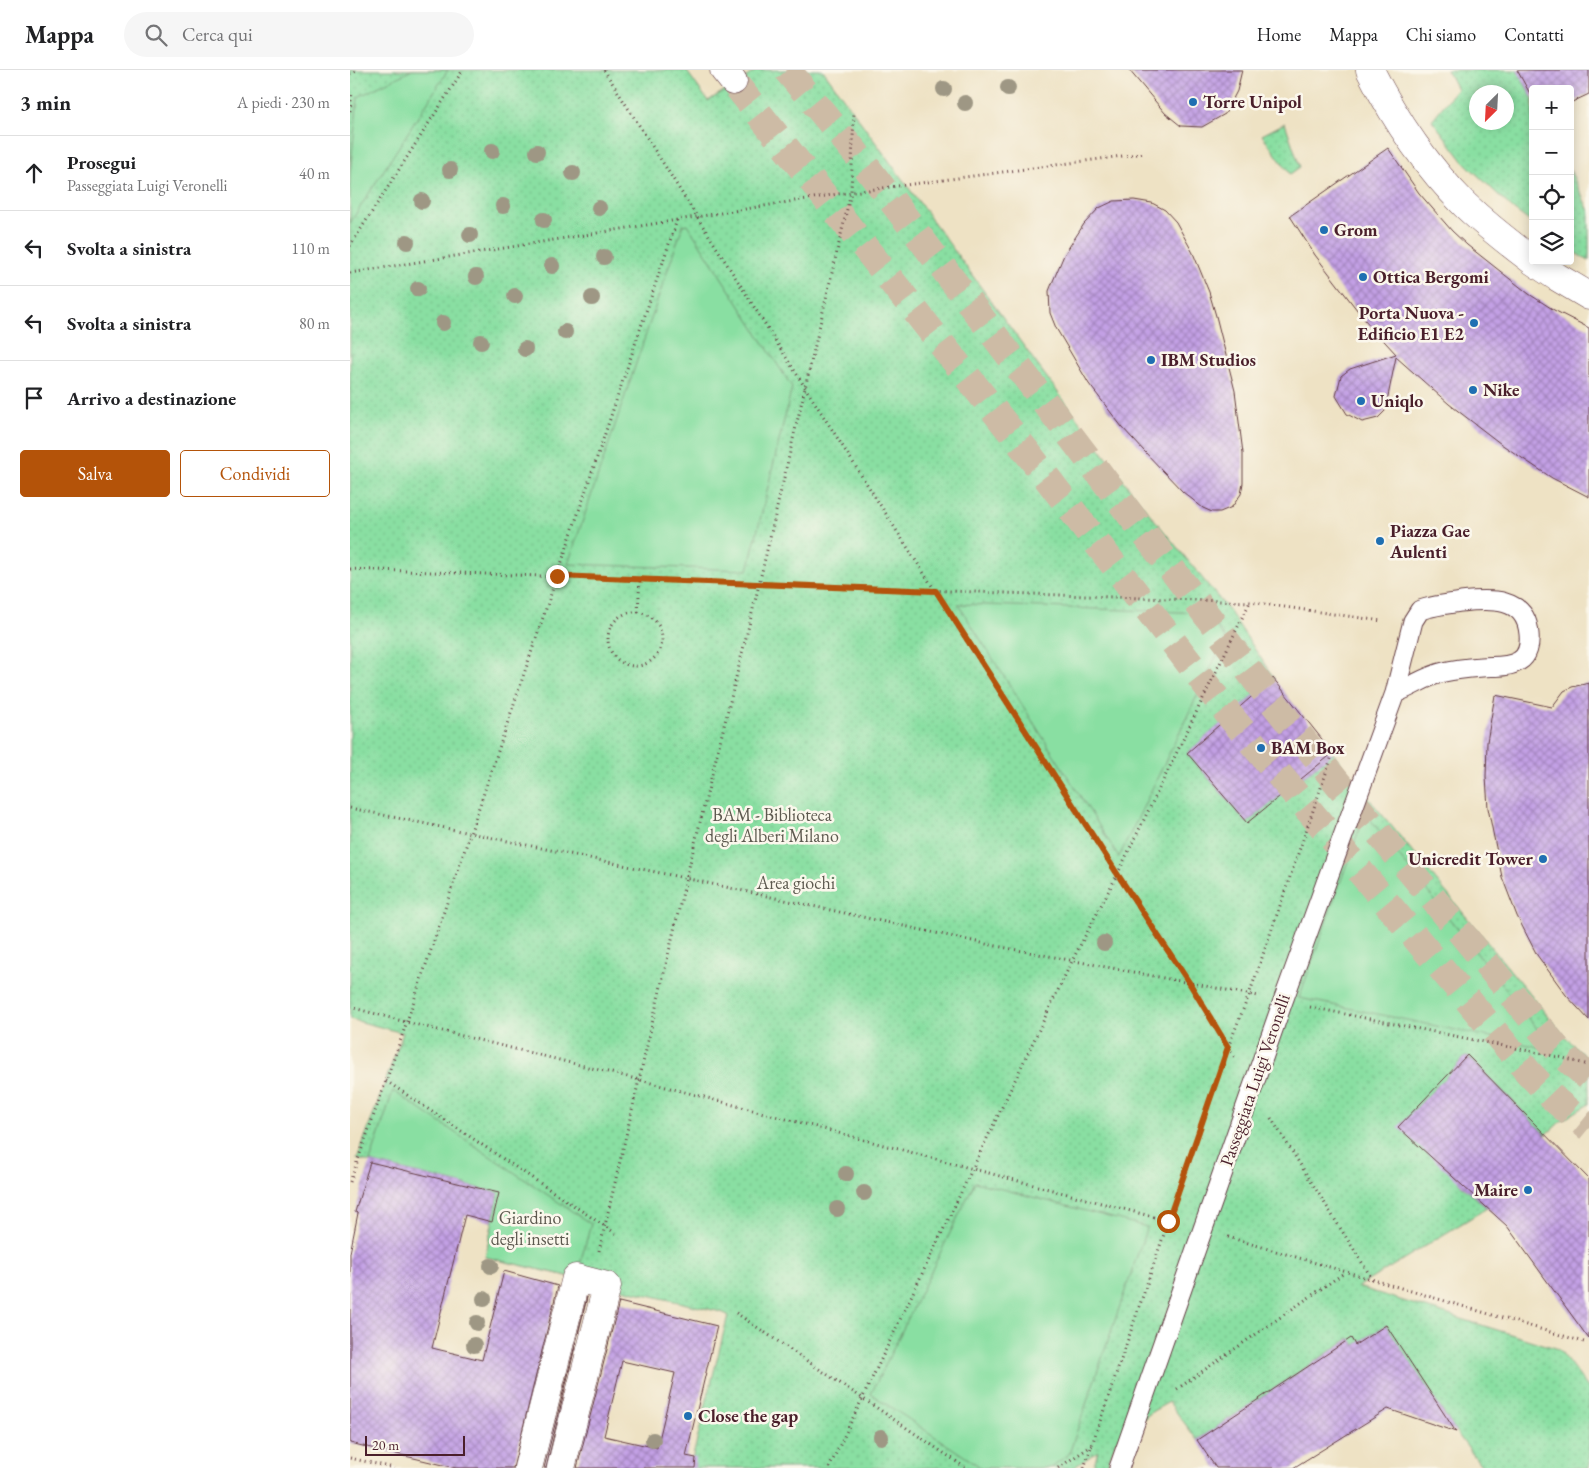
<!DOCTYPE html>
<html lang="it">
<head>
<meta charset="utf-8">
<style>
	body { margin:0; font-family:"EB Garamond",serif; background:#f6f6f6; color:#202124 }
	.controls { position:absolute; right:15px; top:15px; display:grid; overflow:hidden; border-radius:5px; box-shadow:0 2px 12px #0003 }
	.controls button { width:45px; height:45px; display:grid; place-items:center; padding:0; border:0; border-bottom:1px solid #e0e0e0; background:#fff; color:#202124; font:25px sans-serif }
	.compass { position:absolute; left:1119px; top:15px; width:45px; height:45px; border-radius:50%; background:#fff; box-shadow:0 2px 12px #0003; rotate:204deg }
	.scale { position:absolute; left:15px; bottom:12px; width:100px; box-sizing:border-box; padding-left:5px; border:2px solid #4a1f2b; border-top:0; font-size:14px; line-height:18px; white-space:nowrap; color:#4a1f2b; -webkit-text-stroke:4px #fbf7ec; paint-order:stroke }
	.stop { position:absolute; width:15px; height:15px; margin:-11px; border:4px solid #b45309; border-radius:50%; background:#fff }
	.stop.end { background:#b45309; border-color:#fff; box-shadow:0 1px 5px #0008 }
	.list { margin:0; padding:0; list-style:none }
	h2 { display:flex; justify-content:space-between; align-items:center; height:65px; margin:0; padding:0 20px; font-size:21px }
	h2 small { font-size:16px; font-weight:400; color:#757577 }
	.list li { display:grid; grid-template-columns:32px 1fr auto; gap:15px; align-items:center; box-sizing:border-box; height:75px; padding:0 20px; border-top:1px solid #e0e0e0 }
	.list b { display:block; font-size:19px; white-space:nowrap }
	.list p { margin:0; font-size:16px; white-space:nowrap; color:#757577 }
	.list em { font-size:16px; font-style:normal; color:#757577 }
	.actions { display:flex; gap:10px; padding:15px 20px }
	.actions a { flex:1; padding:11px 0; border:1px solid #b45309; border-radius:5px; text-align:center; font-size:18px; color:#b45309 }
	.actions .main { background:#b45309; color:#fff }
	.icon { flex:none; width:28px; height:28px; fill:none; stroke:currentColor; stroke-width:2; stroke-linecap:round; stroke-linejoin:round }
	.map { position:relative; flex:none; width:1239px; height:1398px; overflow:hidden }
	header { display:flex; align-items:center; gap:30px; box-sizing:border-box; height:70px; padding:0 25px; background:#fff; border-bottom:1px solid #e0e0e0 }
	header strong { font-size:24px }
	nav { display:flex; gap:28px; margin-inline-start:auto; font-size:18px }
	.search { width:350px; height:45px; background:#f6f6f6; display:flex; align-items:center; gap:12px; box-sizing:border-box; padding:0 18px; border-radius:28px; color:#757577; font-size:19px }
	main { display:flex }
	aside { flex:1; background:#fff }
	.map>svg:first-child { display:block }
</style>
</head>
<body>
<header>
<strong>Mappa</strong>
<div class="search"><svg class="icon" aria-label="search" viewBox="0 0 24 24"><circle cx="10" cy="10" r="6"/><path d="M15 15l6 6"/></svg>Cerca qui</div>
<nav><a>Home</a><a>Mappa</a><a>Chi siamo</a><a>Contatti</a></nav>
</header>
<main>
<aside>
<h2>3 min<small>A piedi · 230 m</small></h2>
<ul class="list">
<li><svg class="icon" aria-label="ahead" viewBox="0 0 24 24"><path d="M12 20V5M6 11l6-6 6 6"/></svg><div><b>Prosegui</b><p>Passeggiata Luigi Veronelli</p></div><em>40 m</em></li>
<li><svg class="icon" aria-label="left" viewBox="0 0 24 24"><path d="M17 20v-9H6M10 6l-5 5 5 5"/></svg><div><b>Svolta a sinistra</b></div><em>110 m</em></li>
<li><svg class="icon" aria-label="left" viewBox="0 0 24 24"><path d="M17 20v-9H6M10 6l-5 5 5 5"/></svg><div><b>Svolta a sinistra</b></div><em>80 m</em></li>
<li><svg class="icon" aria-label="arrive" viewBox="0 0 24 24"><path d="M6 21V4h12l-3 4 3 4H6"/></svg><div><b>Arrivo a destinazione</b></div></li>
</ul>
<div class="actions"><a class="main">Salva</a><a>Condividi</a></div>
</aside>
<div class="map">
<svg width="1239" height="1398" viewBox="0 0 1239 1398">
	<defs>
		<pattern id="grass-dots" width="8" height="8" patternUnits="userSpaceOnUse" patternTransform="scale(1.25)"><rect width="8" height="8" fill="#89dfa2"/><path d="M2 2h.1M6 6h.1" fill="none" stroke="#78bf8c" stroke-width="1.8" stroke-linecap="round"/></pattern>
		<pattern id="building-cross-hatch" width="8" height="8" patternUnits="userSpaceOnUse" patternTransform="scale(1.25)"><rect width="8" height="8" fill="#c3a0e5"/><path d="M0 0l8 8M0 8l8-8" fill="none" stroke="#a082ba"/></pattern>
	</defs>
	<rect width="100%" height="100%" fill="#fbf7ec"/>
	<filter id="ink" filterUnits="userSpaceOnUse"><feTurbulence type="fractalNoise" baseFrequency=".02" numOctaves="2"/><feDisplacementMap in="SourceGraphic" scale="10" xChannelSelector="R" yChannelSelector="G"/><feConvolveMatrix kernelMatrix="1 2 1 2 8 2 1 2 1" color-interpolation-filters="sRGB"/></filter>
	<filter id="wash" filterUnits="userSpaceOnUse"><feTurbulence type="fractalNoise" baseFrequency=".0096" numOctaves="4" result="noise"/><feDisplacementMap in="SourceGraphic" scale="20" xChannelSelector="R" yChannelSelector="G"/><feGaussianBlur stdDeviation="1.12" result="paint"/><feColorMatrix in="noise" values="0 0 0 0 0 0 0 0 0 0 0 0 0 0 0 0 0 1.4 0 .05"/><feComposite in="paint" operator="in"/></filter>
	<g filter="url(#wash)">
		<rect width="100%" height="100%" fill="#eee2c4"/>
		<!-- grass -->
		<path fill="url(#grass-dots)" stroke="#6a7f66" fill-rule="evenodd" d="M0,0H336L358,31L407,0H473L686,293L786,427L880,542L924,608L837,683L897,753L983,683L1011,719L1211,962L1239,991V1034L1211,1051L1196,1065L1117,985L1114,988L1061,1043L1111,1115L1137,1138L1008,1217L1209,1279L1239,1319V1398H1133L1106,1362L1036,1255L1005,1275L1000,1268L847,1370L819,1332L803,1341L766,1371L756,1398H743L748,1381L723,1398H340L378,1245L371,1242L135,1187L149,1123L7,1089L53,963L0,949Z
			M1097,0H1167L1183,29V154L1163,139L1114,92L1082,50L1107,19ZM1156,22V52H1126V22Z
			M935,53L950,97L940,104L912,65Z
			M1220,100L1239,141V191L1220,180Z"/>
		<!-- garden -->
		<path fill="#89dfa2" stroke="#6a7f66" d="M62,0H98L0,153V104L8,27Z
			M337,154L442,317L398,500L218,494L333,155Z
			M608,534L856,543L875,568L769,787Z
			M1015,743L1204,980L949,928Z
			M43,1021L241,1154L226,1208L135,1187L149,1123L20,1092Z
			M625,1112L797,1157L719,1384L700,1398H632L521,1324Z"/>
		<g id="blocks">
			<!-- building -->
			<path fill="url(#building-cross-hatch)" fill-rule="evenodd" d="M779,0H892L887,21L875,44L852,57L831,56L815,43Z
				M1167,0H1239V24L1220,33V19H1183V29Z
				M1038,78L1069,123L1102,161L1117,175L1179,224L1204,240L1239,258V427L1202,408L1151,374L1099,334L1046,287L1035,341L1028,348L1012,352L997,344L986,326L991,306L1000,299L1046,284L1014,249L965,185L940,146Z
				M784,130L802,133L815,140L826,152L843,183L859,222L866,246L885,321L893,383V413L891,424L882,437L870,442H862L853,438L833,422L794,381L772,357L739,314L706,258L700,243L699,221L703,211L714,185L734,154L749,138L764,131Z
				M923,608L983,683L897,753L837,683Z
				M1239,613V950L1216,925L1187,885L1167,846L1152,807L1138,738L1136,707L1137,672L1145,625L1202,637L1214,621L1222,617Z
				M1117,985L1239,1109V1269L1157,1156L1048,1057Z
				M20,1092L149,1123L142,1152L115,1145L82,1278L132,1290L154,1201L208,1216L163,1398H106L0,1373V1183L8,1143L5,1142Z
				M237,1227L196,1398H194Z
				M269,1232L367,1256L336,1386L346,1388L345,1398H227ZM272,1291L325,1303L307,1378L254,1366Z
				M1036,1255L1106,1362L1038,1339L943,1398H866L847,1370L1001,1268L1005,1275Z"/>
		</g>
	</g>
	<g filter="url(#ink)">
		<use href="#blocks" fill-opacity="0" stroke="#633c42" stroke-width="1"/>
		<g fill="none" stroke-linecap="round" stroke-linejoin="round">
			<!-- secondary-tunnel -->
			<path stroke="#cdbba5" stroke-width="28" stroke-dasharray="28 14" stroke-linecap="butt" d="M437,0L505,82L912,618L971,693L1203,974L1213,985L1239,1008
				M383,11L677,382L880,646L1179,1003L1206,1031L1239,1058"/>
			<defs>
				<path id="lane" d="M769,1398L933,931L1045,623L1063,551L1070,540L1077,538C1088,535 1099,534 1111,532C1139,529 1176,526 1179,564C1180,574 1178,586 1169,591C1158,598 1143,596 1132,597C1119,598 1106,599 1094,602C1076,606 1062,617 1045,623"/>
				<path id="street" d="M1020,0C1045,50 1075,95 1115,135C1136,155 1159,173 1183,191
					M1183,191L1207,207L1239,226
					M178,1398L226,1208L257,1216L211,1398"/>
				<path id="secondary" d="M374,0L383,11"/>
			</defs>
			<!-- lane casing -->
			<use href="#lane" stroke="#633c42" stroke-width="21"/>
			<!-- street casing -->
			<use href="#street" stroke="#633c42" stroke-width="29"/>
			<!-- secondary casing -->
			<use href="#secondary" stroke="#633c42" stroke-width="29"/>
			<!-- path -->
			<path stroke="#633c42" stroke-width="3" stroke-dasharray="1 4" stroke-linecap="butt" d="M254,0L465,333L767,805L840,914L885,988
				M0,4L9,0
				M0,41L2,22
				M0,176L113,0
				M0,203L488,124L795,83
				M0,499L900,532L1032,551
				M288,542L290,509
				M258 569a27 27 0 1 1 54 0a27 27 0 1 1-54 0Z
				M0,738L325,806L636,874L908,926
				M0,937L56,952L290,1010L826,1153
				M960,937L1209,987L1239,995
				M36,1011L268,1165
				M921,1048L1023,1210
				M0,1112L53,963L327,150
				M878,1167L1234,1272
				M249,1181L336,809L406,527L501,122L504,41
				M386,1243L616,1398
				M827,1319L994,1203
				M0,1388L44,1398
				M479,1398L722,891L767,805L900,532
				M708,1398L743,1375
				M734,1398L878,977L899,925L983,683"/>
			<!-- lane -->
			<use href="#lane" stroke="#fff" stroke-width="19"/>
			<!-- street -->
			<use href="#street" stroke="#fff" stroke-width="28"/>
			<!-- secondary -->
			<use href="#secondary" stroke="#fff" stroke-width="28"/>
		</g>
		<!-- trees -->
		<g fill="#9e9784">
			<circle cx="658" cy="18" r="8"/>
			<circle cx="594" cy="19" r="8"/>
			<circle cx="615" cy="33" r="8"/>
			<circle cx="142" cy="81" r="8"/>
			<circle cx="187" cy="82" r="8"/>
			<circle cx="100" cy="100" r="8"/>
			<circle cx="223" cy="103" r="8"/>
			<circle cx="72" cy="131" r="8"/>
			<circle cx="153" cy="136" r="8"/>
			<circle cx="249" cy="138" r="8"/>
			<circle cx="194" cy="150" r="8"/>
			<circle cx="120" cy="165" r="8"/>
			<circle cx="57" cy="172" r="8"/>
			<circle cx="254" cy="187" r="8"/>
			<circle cx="202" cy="196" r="8"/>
			<circle cx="126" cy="207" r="8"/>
			<circle cx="68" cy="219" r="8"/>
			<circle cx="165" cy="226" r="8"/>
			<circle cx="242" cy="228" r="8"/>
			<circle cx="93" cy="253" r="8"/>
			<circle cx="215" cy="262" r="8"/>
			<circle cx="131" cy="272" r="8"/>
			<circle cx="175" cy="279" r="8"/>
			<circle cx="754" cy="873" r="8"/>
			<circle cx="496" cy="1104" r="8"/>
			<circle cx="514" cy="1123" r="8"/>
			<circle cx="487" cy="1139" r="8"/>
			<circle cx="141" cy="1196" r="8"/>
			<circle cx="134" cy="1229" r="8"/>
			<circle cx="127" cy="1253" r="8"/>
			<circle cx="124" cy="1275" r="8"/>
			<circle cx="531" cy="1367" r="8"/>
			<circle cx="303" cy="1370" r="8"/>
		</g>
	</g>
	<g fill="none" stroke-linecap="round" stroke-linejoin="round" filter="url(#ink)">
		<!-- route -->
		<path stroke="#b45309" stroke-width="6" d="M207,506L586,521L768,805L840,914L878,977L818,1151"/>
	</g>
	<!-- markers -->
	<g fill="#1f6fb2" stroke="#fbf7ec" stroke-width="2">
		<circle cx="843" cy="32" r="5"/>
		<circle cx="974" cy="160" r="5"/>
		<circle cx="1013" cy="207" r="5"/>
		<circle cx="1124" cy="253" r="5"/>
		<circle cx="801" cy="290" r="5"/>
		<circle cx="1123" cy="320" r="5"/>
		<circle cx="1011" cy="331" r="5"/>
		<circle cx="1030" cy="471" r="5"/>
		<circle cx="911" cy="678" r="5"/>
		<circle cx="1193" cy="789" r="5"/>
		<circle cx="1178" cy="1120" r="5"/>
		<circle cx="338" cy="1346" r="5"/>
	</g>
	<g text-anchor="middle" stroke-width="5" stroke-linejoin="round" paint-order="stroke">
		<!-- poi labels -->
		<g font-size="18" font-weight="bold" fill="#4a1f2b" stroke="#fbf7ec" text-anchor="start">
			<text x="853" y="38">Torre Unipol</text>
			<text x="984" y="166">Grom</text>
			<text x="1023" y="213">Ottica Bergomi</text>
			<text x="1114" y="249" text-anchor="end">Porta Nuova -<tspan x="1114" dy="21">Edificio E1 E2</tspan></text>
			<text x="811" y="296">IBM Studios</text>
			<text x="1133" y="326">Nike</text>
			<text x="1021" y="337">Uniqlo</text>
			<text x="1040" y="467">Piazza Gae<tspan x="1040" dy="21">Aulenti</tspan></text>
			<text x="921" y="684">BAM Box</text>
			<text x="1183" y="795" text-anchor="end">Unicredit Tower</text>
			<text x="1168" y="1126" text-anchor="end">Maire</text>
			<text x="348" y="1352">Close the gap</text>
		</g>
		<!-- park labels -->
		<g font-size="18" fill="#5d594f" stroke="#fbf7ec">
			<text x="422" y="751">BAM - Biblioteca<tspan x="422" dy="21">degli Alberi Milano</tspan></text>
			<text x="446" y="819">Area giochi</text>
			<text x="180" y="1154">Giardino<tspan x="180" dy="21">degli insetti</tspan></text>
		</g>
		<!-- street labels -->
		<g font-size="18" fill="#4a1f2b" stroke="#fbf7ec">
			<text transform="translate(905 1010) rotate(-71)" y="6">Passeggiata Luigi Veronelli</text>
		</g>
	</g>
</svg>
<div class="controls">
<button>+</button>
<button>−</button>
<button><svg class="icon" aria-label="locate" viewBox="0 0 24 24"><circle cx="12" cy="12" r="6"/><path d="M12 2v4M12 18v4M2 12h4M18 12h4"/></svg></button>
<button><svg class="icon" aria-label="layers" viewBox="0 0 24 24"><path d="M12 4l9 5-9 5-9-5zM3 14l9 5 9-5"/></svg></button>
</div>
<svg class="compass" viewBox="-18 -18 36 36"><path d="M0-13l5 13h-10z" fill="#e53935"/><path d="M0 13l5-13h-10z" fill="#757577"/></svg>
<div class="scale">20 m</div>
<div class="stop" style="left:818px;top:1151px"></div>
<div class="stop end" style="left:207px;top:506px"></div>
</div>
</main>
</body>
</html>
